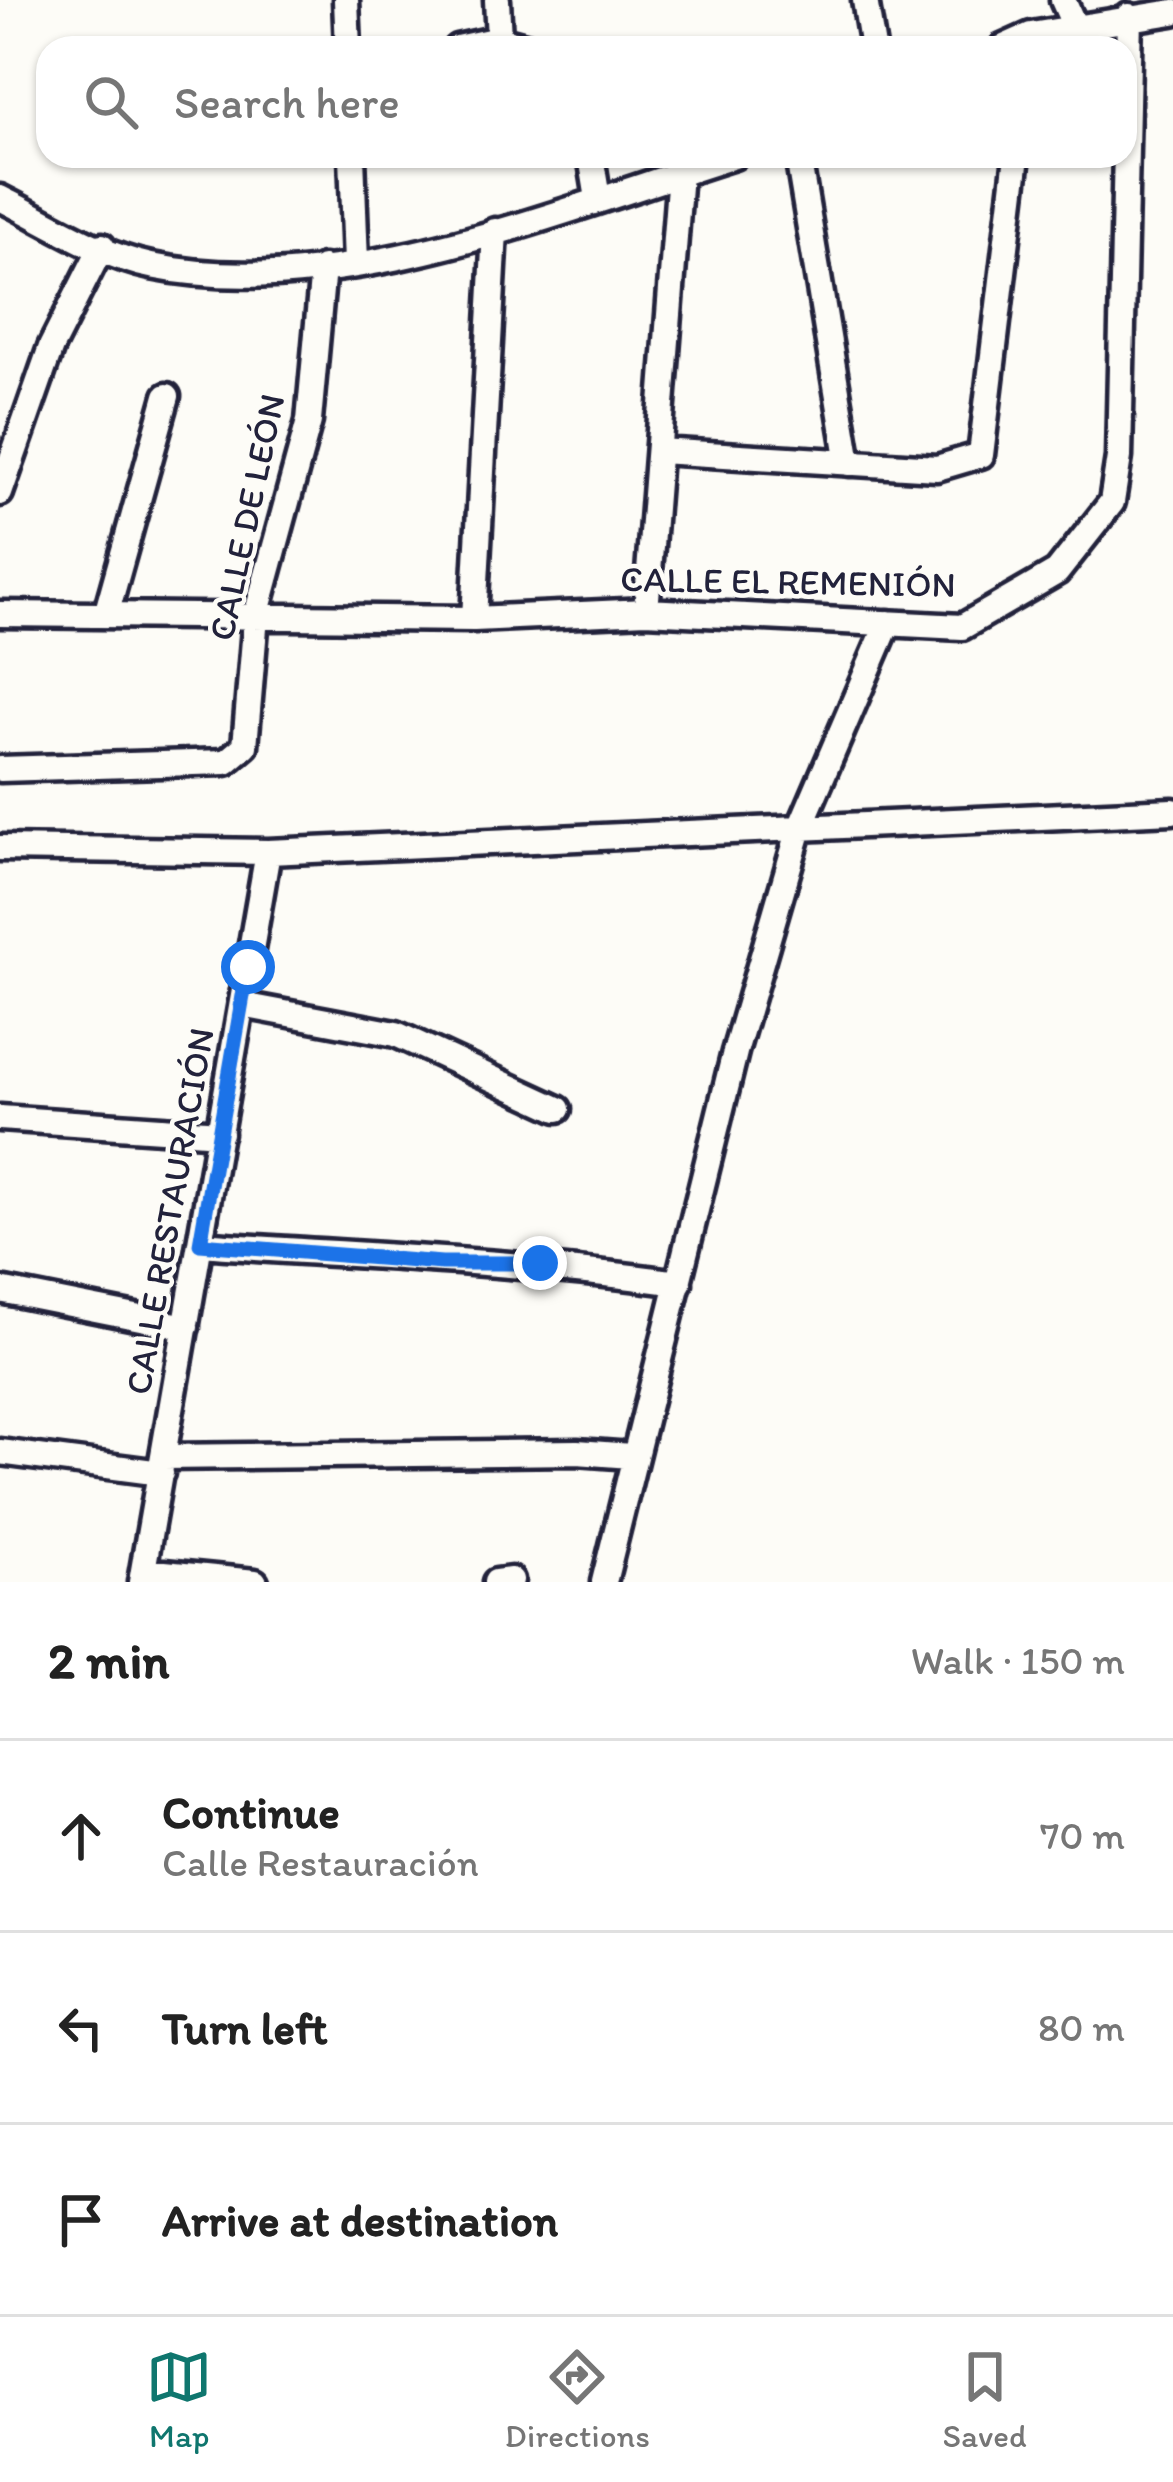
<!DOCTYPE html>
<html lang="en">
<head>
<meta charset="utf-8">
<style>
	body { margin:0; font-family:Itim,sans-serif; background:#f6f6f6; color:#222 }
	.stop { position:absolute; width:36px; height:36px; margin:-27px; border:9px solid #1a73e8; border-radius:50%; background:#fff }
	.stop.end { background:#1a73e8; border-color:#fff; box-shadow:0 3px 12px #0008 }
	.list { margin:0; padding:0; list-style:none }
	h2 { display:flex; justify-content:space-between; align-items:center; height:156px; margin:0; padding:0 48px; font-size:51px }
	h2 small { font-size:39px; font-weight:400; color:#767676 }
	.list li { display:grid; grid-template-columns:78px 1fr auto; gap:36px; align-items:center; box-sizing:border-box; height:192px; padding:0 48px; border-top:3px solid #e0e0e0 }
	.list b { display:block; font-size:45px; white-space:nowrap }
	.list p { margin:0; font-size:39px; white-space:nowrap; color:#767676 }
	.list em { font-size:39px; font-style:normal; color:#767676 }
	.icon { flex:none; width:66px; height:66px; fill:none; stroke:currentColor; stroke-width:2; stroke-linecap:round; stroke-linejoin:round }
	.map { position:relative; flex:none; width:1173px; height:1582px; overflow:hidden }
	.search { position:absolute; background:#fff; box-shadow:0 3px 9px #0004; left:36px; right:36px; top:36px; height:132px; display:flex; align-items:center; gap:30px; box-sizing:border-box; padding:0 42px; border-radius:36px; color:#767676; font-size:45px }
	.sheet { height:732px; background:#fff }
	nav { display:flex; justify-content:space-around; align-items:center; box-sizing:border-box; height:168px; border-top:3px solid #e0e0e0; background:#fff; font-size:33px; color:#767676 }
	nav a { display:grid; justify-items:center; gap:6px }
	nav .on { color:#0f766e }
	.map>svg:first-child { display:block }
</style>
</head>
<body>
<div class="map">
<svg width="1173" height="1582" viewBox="0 0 1173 1582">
	<rect width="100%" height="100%" fill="#fdfcf7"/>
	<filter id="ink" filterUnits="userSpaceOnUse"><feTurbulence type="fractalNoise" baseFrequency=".00833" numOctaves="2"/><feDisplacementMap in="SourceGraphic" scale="24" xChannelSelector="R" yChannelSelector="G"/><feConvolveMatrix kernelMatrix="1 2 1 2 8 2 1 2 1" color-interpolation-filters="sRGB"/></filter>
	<g filter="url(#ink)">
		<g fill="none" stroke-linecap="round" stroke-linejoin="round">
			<defs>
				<path id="street" d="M346,0L348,48
					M497,0L499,39L532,48
					M865,0L873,48
					M1063,0L1075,27
					M457,48L499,39
					M1002,48L1031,35L1173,12
					M352,156L356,263
					M591,156L598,199
					M798,156L849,463
					M0,198C47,221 100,256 151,266C338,304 558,211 734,156
					M659,451L937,468L981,455L1017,156
					M0,493L51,347L102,246
					M646,611L680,173
					M0,614L474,619L646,611L962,627L1057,572L1112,502L1119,457L1129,16
					M106,615L167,396
					M474,619L495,231
					M0,769L226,762L245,746L256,616L309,421L323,268
					M0,848L268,852L1173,811
					M242,1005L396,1034L558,1109
					M0,1118L220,1133
					M200,1244C360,1256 520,1261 679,1283
					M0,1290L186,1327
					M0,1452L161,1473
					M163,1457L577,1452L631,1456
					M144,1571L255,1582
					M141,1582L268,852
					M496,1582L511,1580
					M604,1582L735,1052L800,828L888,623"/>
			</defs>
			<!-- street casing -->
			<use href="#street" stroke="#22223b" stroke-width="33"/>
			<!-- street -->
			<use href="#street" stroke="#fdfcf7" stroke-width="24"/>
		</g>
	</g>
	<g fill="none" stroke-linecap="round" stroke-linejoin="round" filter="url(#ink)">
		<!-- route -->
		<path stroke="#1a73e8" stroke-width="15" d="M248,967L200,1244L442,1263H540"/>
	</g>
	<g text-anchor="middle" stroke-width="9" stroke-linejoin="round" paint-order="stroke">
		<!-- street labels -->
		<g font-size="36" fill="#22223b" stroke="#fdfcf7">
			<text transform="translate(246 517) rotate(-78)" y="13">CALLE DE LEÓN</text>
			<text transform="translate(788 581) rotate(1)" y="13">CALLE EL REMENIÓN</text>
			<text transform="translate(169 1211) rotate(-80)" y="13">CALLE RESTAURACIÓN</text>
		</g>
	</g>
</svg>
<div class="stop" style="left:248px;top:967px"></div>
<div class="stop end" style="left:540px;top:1263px"></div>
<div class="search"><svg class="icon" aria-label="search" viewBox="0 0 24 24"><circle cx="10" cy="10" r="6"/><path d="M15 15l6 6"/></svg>Search here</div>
</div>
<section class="sheet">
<h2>2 min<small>Walk · 150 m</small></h2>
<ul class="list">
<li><svg class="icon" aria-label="ahead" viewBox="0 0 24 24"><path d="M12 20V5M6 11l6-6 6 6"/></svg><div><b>Continue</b><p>Calle Restauración</p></div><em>70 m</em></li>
<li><svg class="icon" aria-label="left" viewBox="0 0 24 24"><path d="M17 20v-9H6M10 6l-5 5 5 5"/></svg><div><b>Turn left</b></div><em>80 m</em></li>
<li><svg class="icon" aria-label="arrive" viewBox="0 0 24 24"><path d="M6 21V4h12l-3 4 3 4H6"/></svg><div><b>Arrive at destination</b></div></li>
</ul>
</section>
<nav>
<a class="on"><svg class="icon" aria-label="map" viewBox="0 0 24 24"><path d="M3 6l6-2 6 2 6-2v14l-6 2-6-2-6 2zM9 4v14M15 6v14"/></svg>Map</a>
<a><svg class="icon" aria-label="directions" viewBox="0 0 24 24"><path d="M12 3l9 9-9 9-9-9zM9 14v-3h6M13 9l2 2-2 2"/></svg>Directions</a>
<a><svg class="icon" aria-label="saved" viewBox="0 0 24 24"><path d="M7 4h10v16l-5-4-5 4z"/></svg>Saved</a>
</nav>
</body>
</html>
